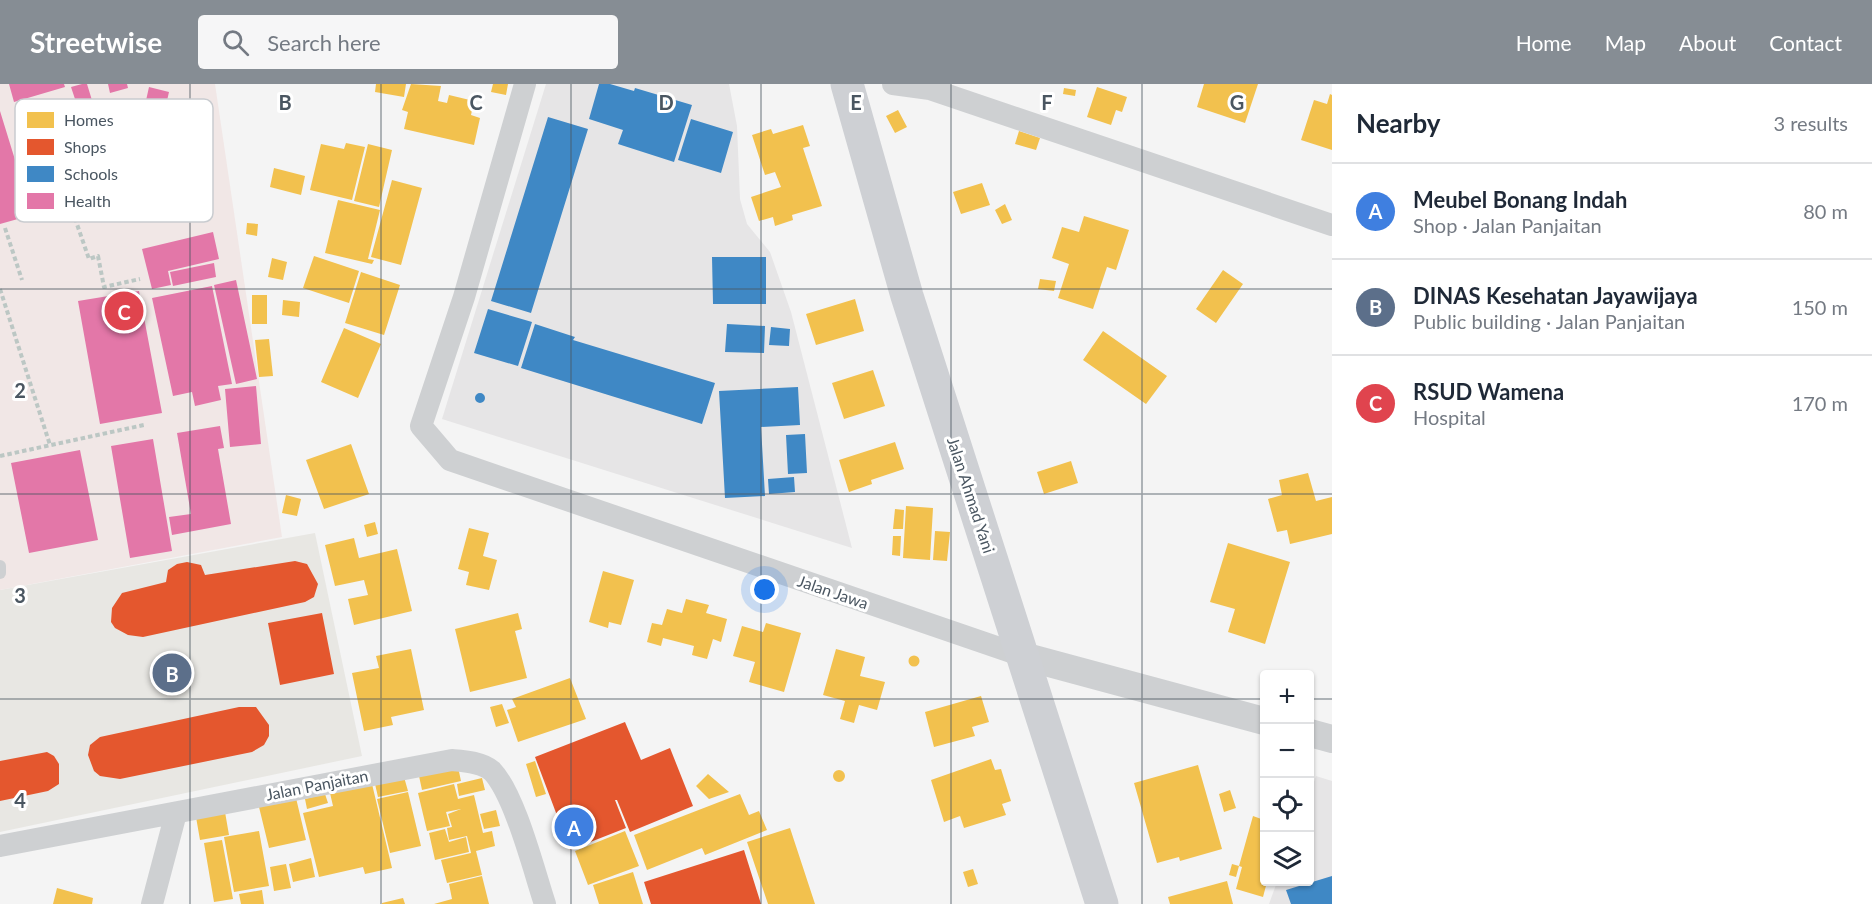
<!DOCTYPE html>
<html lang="en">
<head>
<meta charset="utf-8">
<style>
	body { margin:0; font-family:Lato,sans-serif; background:#f6f6f7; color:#1f2937 }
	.controls { position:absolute; right:18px; bottom:18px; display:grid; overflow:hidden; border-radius:6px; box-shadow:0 2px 4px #0004 }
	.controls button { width:54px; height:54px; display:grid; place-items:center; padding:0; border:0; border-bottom:2px solid #e0e1e3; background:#fff; color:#1f2937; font:30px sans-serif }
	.you { position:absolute; left:765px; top:506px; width:21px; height:21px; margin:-15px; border:4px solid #fff; border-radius:50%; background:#1a73e8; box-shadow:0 0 0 9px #1a73e833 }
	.badge { display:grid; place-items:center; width:39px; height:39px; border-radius:50%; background:#868d94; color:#fff; font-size:20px; font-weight:700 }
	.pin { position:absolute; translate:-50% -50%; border:3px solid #fff; box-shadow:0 2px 6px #0006 }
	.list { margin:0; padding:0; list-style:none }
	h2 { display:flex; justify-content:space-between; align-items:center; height:78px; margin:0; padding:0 24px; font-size:26px }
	h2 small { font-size:20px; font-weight:400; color:#747a83 }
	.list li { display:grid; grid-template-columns:39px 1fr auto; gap:18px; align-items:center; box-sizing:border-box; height:96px; padding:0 24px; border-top:2px solid #e0e1e3 }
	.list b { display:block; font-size:22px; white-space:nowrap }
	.list p { margin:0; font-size:20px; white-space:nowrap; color:#747a83 }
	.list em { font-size:20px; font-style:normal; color:#747a83 }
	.icon { flex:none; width:33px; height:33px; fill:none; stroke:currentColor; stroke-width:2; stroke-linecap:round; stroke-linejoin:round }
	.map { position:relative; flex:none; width:1332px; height:820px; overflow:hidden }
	header { display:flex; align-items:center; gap:36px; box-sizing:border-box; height:84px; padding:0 30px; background:#868d94; color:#fff }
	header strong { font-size:28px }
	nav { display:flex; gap:33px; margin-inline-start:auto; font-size:21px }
	.search { width:420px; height:54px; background:#f6f6f7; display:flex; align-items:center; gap:15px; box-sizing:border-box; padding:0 21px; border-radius:6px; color:#747a83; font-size:22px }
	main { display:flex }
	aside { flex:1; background:#fff }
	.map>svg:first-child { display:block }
</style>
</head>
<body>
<header>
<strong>Streetwise</strong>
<div class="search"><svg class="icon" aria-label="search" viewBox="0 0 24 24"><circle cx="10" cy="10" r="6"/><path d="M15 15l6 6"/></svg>Search here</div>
<nav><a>Home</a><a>Map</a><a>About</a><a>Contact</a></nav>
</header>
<main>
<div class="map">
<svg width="1332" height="820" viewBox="0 0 1332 820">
	<rect width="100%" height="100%" fill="#f4f4f4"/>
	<!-- commercial -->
	<path fill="#e8e7e3" d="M315,449L362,672L0,748V506Z"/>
	<!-- education -->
	<path fill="#e6e5e6" d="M546,0H729L737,42L740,115L747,140L770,168L791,228L852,464L442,335Z
		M1316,692L1332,697V820H1269L1277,798H1310V709Z"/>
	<!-- medical -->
	<path fill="#f1e7e6" d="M0,0H215L282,453L0,506Z"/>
	<!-- homes -->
	<path fill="#f2c14e" d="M376,0H406L404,13L375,8Z
		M411,0L441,2L438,17L447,19L449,11L474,17L471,31L480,34L474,61L404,45L408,28L402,26Z
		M493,0H508L506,11L491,8Z
		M1204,0H1258L1245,39L1197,23Z
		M1097,3L1127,13L1122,28L1116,26L1111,41L1087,33Z
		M1064,4L1076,6L1075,12L1063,10Z
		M1330,10L1332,11V66L1301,56L1314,16L1327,20Z
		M898,26L907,43L895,49L886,32Z
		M803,41L810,62L803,64L822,122L792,131L793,136L775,142L773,133L759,137L751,113L781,103L775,88L765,91L752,51L771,45L773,50Z
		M1019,47L1040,54L1036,66L1015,60Z
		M346,59L365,63L352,116L310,106L321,60L344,65Z
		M368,60L392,66L379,123L354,117Z
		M274,84L305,92L301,111L270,103Z
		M392,96L422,104L401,181L371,173Z
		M982,99L990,121L961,130L953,108Z
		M338,116L380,126L368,175L374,176L372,180L325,169Z
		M1005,120L1012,136L1002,140L995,126Z
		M1084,132L1129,146L1116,186L1107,183L1093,225L1058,214L1069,180L1052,174L1062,143L1079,148Z
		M247,139L258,140L257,152L246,150Z
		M314,172L359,187L349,219L303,204Z
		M272,174L287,178L283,196L268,193Z
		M1223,186L1243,200L1216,239L1196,225Z
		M361,188L400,201L384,251L345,239Z
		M1040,195L1056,197L1054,207L1038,205Z
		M252,211H267V240H252Z
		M855,215L864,247L816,261L806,230Z
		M283,216L300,218L299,233L282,231Z
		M344,244L381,260L358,314L321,298Z
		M1103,247L1167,292L1146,320L1083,276Z
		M269,255L273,292L259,293L255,256Z
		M873,286L885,322L844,335L832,299Z
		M895,358L904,385L871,396L872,400L849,408L839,376Z
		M351,360L369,410L324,425L306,376Z
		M1071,377L1078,399L1044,410L1037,388Z
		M1308,389L1316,417L1332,413V450L1290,460L1287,446L1277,448L1268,415L1282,411L1279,396Z
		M286,411L301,415L297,432L282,429Z
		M906,422L933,424L930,476L903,474Z
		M895,425L904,426L903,445H893Z
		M375,438L378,450L367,453L364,441Z
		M469,444L489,449L483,472L497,476L489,506L466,501L469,488L458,485Z
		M935,447L950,448L947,477L933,476Z
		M893,452H901L900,472L892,471Z
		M354,454L359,474L397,465L412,527L354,541L348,515L368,511L364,496L335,502L325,461Z
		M1228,459L1290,478L1265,560L1228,548L1235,525L1210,518Z
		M603,487L634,496L621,541L609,538L608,544L589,538Z
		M686,515L709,521L706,529L727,535L721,558L713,555L707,575L692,571L694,562L663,554L661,562L647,558L652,539L662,541L667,525L682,529Z
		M518,529L522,545L515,547L527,594L470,608L455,545Z
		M766,539L801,549L784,608L749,598L755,578L733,572L742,542L763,548Z
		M411,565L424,626L391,633L393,641L364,647L352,589L379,584L376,572Z
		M836,565L865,573L860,592L885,598L877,626L859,621L854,639L840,635L845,617L823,611Z
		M908.5 577a5.5 5.5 0 1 1 11 0a5.5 5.5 0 1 1-11 0Z
		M570,594L586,635L518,658L507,626L516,623L512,615Z
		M981,612L989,638L972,643L975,652L934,663L925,628Z
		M502,620L509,639L496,643L490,623Z
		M991,675L995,686L1001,685L1011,717L1002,720L1006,731L964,744L960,732L944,738L931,696Z
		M535,677L546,710L536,713L526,680Z
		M1198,681L1222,765L1180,777L1179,773L1157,779L1134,699Z
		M458,683L461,697L422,706L419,692Z
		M833 692a6 6 0 1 1 12 0a6 6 0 1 1-12 0Z
		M708,690L729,708L709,715L696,702Z
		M404,693L408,707L378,713L375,700Z
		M482,694L485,706L459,712L457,700Z
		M372,700L392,784L365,790L363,783L319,793L303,729L333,722L330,709Z
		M454,700L458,715L474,711L483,749L492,747L495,762L476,767L482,791L447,799L441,776L471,769L467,752L449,756L447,744L452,743L448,730L461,725L446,728L450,742L427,747L418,709Z
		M1230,706L1236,724L1224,728L1219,710Z
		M408,708L421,762L390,769L377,715Z
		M325,710L328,719L307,725L305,715Z
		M740,710L749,731L759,727L767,746L705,771L702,764L647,786L634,751Z
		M296,714L306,756L269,764L259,723Z
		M496,726L500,742L484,745L480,730Z
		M225,728L229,751L200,756L196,733Z
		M1253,732L1264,736V798H1267L1263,813L1236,805L1242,783L1239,782Z
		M790,744L815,820H768L747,758Z
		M445,745L449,758L466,753L469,768L435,776L429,749Z
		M259,747L269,802L234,808L224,753Z
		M625,747L639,782L588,801L575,767Z
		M222,756L233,815L214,818L204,759Z
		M311,774L315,793L293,798L289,780Z
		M286,780L291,804L274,807L270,783Z
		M1232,780L1239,782L1236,793L1229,791Z
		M973,785L978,800L968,803L963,788Z
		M633,788L643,820H599L593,801Z
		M482,792L489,820H434L452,815L449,800Z
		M1227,797L1233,820H1170L1168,813Z
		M57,804L93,814L92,820H53Z
		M262,806L264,820H241L239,810Z
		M403,814L405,820H382V819Z"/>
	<!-- shops -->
	<path fill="#e4572e" d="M295,477L307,480L318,500L314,513L305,518L143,553L128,551L115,544L111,538L112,524L122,509L166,498L168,486L177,480L187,478L201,481L205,491Z
		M322,529L334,590L280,601L268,539Z
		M239,623H256L269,641V652L264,661L252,668L120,695L100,692L94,687L88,671L90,661L100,653Z
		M625,638L641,676L670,664L693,722L630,748L617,716H615L626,744L570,766L535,673Z
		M47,668L54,672L59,680V700L48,707L0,717V677Z
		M744,766L761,820H651L644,798Z"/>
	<!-- schools -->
	<path fill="#3f88c5" d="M599,0H610L634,7L635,4L692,21L674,78L618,60L623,46L589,35Z
		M548,33L588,45L531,229L491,217Z
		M691,35L733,48L721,89L678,76Z
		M712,173H766V220H713Z
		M488,225L532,238L518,282L474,269Z
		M535,240L575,253L573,256L715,299L702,340L521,284Z
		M727,240L765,242L764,269L725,268Z
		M771,243L790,245L789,262L769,261Z
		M798,303L800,341L761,343L765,412L725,414L719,307Z
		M475 314a5 5 0 1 1 10 0a5 5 0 1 1-10 0Z
		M805,350L807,389L788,390L786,351Z
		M794,393L795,408L769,410L768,395Z
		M1332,792V820H1291L1286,806Z"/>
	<!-- health -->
	<path fill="#e377a8" d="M9,0H64L65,3L14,18Z
		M82,0H87L95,26L80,30L71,3Z
		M108,0H127L128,4L110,9Z
		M149,3L169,8L163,34L143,30Z
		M0,27L32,131L0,140Z
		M213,148L219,175L168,187L171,201L152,205L142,165Z
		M214,179L216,193L173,202L170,188Z
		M236,196L257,295L236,300L214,201Z
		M212,202L232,300L218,302L221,316L195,322L192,308L173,312L152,214Z
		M139,207L162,329L100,340L78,217Z
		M256,302L261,360L230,363L225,305Z
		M220,342L224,364L218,365L231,440L172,451L169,433L191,430L177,349Z
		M153,355L172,467L130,474L111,362Z
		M80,366L98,456L29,469L11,379Z"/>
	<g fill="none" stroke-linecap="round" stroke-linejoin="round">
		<!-- path -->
		<path stroke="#bcc7c4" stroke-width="4" stroke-dasharray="4.5 3" stroke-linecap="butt" d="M70,120L89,175L98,172L104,203L140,195
			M5,144L22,196
			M0,205L50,361
			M0,372L144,341"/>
		<!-- service -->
		<path stroke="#ced0d2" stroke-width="12" d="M0,482V489"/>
		<!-- minor -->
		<path stroke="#ced0d2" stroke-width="22" d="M525,0L464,213L421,342L450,376L1023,572
			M893,0L930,5L1332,141
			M0,762L452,676C464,677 482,678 492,687C515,711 534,787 545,820
			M152,820L176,729"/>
		<!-- tertiary -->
		<path stroke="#ced0d2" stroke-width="28" d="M1023,572L1264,637
			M1310,649L1332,655"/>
		<!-- secondary -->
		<path stroke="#ced0d4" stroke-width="33" d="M847,0L907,212L1102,820"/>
	</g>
	<!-- grid -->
	<path fill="none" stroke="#4a5661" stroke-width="1.5" stroke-opacity="0.55" d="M190,0V820M381,0V820M571,0V820M761,0V820M951,0V820M1142,0V820M0,205H1332M0,410H1332M0,615H1264M1310,615H1332"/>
	<g text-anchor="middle" stroke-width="6" stroke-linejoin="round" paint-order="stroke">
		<!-- street labels -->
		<g font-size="16" fill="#4a5661" stroke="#fff">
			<text transform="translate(971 411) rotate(72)" y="6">Jalan Ahmad Yani</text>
			<text transform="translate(833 508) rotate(19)" y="6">Jalan Jawa</text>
			<text transform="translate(317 701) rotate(-11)" y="6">Jalan Panjaitan</text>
		</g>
	</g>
	<!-- legend -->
	<rect x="15" y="15" width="198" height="123" rx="9" fill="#fff" stroke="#c9ccd0" stroke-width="1.5"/>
	<rect x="27" y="28" width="27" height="16" fill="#f2c14e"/>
	<rect x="27" y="55" width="27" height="16" fill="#e4572e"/>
	<rect x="27" y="82" width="27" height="16" fill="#3f88c5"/>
	<rect x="27" y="109" width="27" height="16" fill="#e377a8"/>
	<g font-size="16" fill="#4a5661">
		<text x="64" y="42">Homes</text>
		<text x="64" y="69">Shops</text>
		<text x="64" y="96">Schools</text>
		<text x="64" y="123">Health</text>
	</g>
	<g font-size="20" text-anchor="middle" font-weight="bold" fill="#4a5661" stroke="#fff" stroke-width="6" stroke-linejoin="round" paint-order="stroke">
		<text x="285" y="26">B</text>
		<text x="476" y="26">C</text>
		<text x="666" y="26">D</text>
		<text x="856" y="26">E</text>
		<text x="1047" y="26">F</text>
		<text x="1237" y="26">G</text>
		<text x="20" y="314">2</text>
		<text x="20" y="519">3</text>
		<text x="20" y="724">4</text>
	</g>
</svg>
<div class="controls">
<button>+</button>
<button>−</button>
<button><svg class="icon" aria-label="locate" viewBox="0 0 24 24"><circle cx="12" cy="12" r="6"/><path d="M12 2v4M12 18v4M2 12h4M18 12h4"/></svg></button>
<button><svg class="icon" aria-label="layers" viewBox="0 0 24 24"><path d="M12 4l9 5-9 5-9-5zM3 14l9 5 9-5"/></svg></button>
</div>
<div class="you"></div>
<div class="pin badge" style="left:574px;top:743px;background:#3f7fe0">A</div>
<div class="pin badge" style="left:172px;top:589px;background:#5c6f8a">B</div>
<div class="pin badge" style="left:124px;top:227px;background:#e0444e">C</div>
</div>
<aside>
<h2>Nearby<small>3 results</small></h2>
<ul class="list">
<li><span class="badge" style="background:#3f7fe0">A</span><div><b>Meubel Bonang Indah</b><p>Shop · Jalan Panjaitan</p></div><em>80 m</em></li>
<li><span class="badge" style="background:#5c6f8a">B</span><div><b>DINAS Kesehatan Jayawijaya</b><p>Public building · Jalan Panjaitan</p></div><em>150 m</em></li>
<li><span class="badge" style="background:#e0444e">C</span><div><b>RSUD Wamena</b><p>Hospital</p></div><em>170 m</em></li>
</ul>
</aside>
</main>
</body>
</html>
